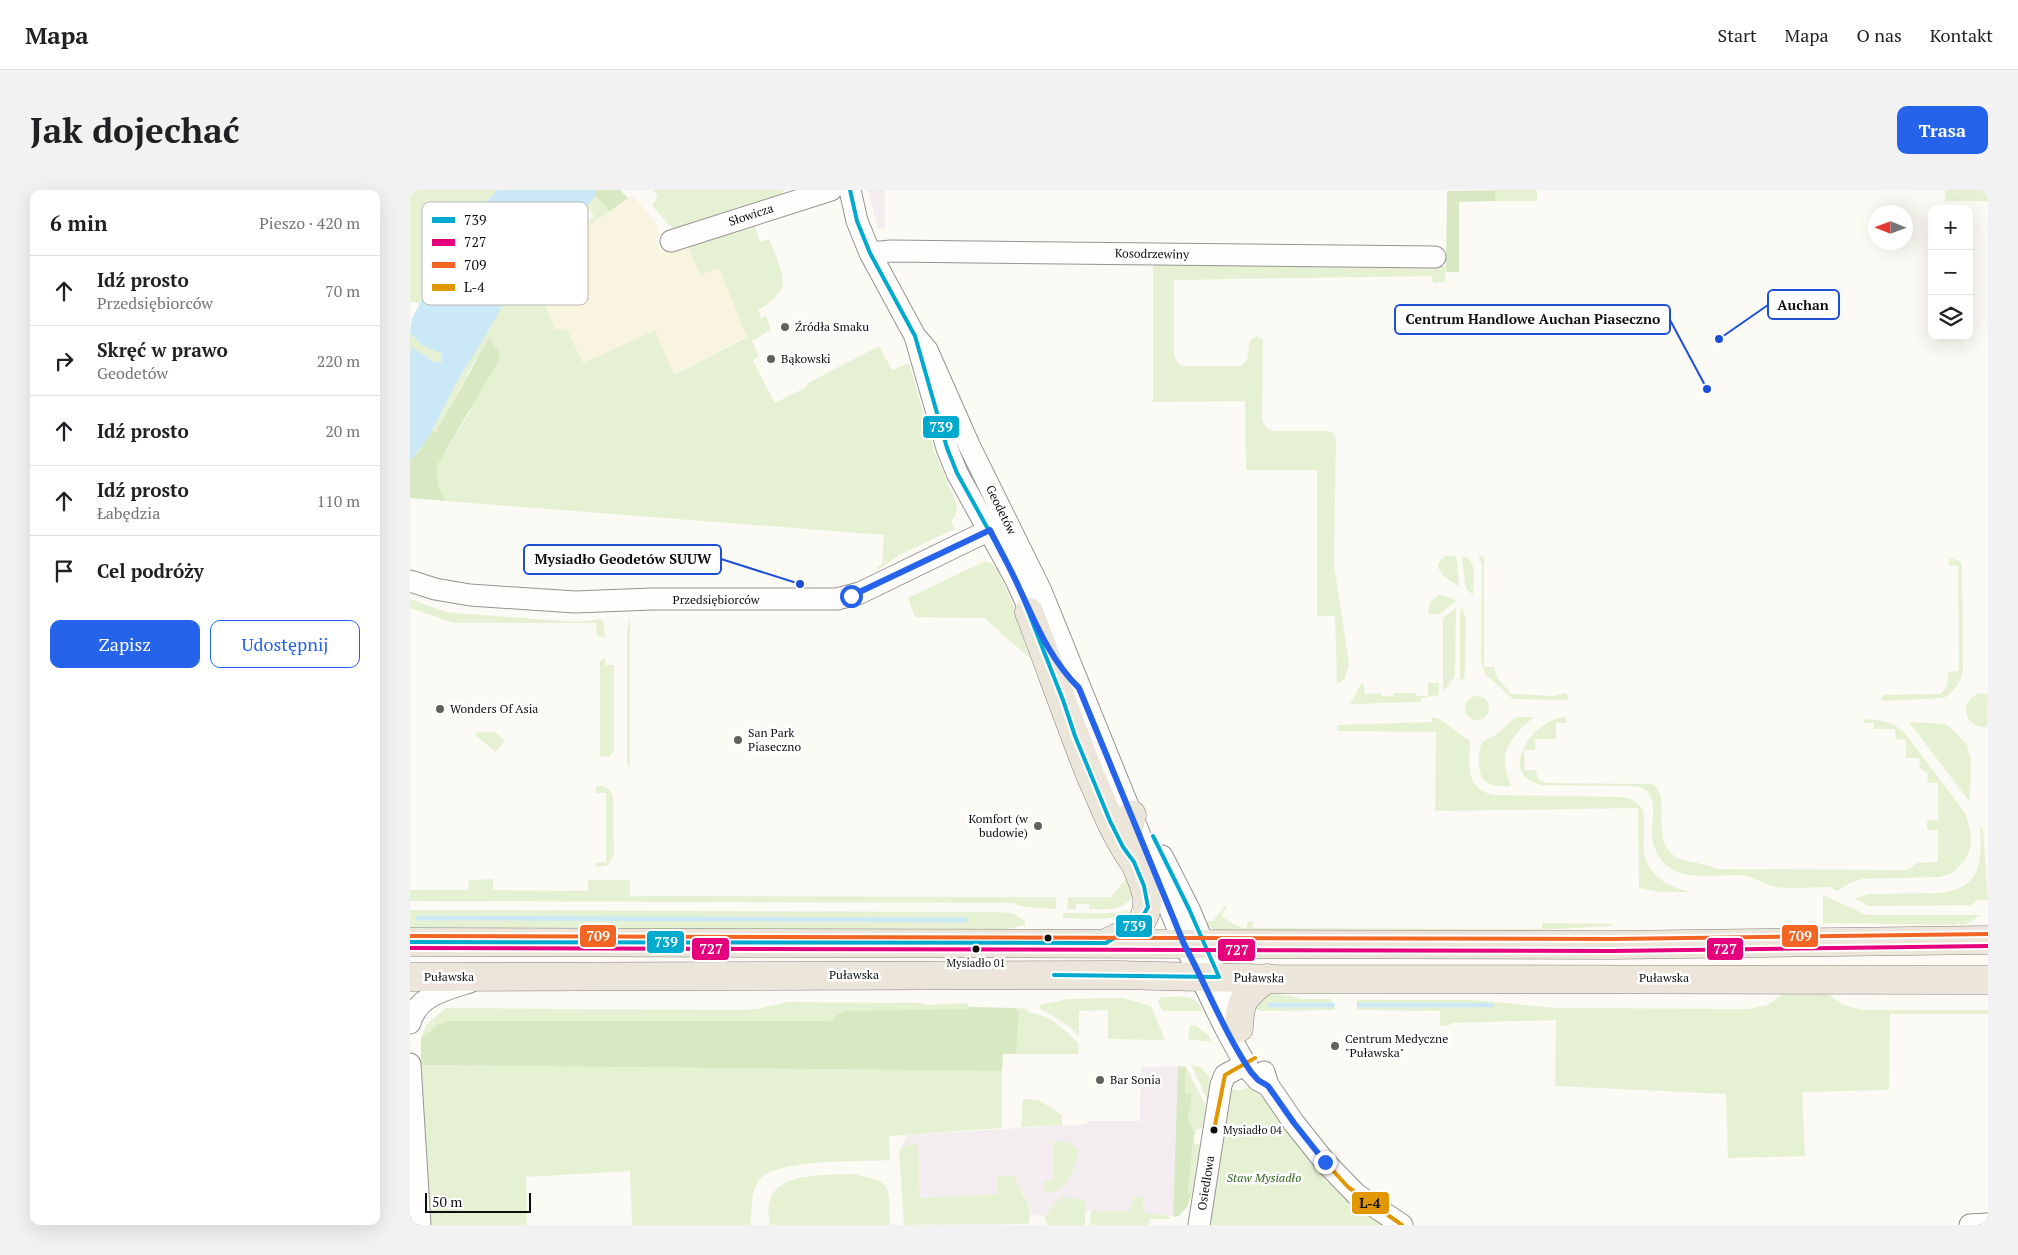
<!DOCTYPE html>
<html lang="pl">
<head>
<meta charset="utf-8">
<style>
	body { margin:0; font-family:"PT Serif",serif; background:#f2f2f2; color:#202124 }
	.controls { position:absolute; right:15px; top:15px; display:grid; overflow:hidden; border-radius:10px; box-shadow:0 5px 20px #0002 }
	.controls button { width:45px; height:45px; display:grid; place-items:center; padding:0; border:0; border-bottom:1px solid #e0e0e0; background:#fff; color:#202124; font:25px sans-serif }
	.compass { position:absolute; left:1458px; top:15px; width:45px; height:45px; border-radius:50%; background:#fff; box-shadow:0 5px 20px #0002; rotate:271deg }
	.scale { position:absolute; left:15px; bottom:12px; width:106px; box-sizing:border-box; padding-left:5px; border:2px solid #0e0e0e; border-top:0; font-size:14px; line-height:18px; white-space:nowrap; color:#0e0e0e; -webkit-text-stroke:4px #fff; paint-order:stroke }
	.stop { position:absolute; width:15px; height:15px; margin:-11px; border:4px solid #2563eb; border-radius:50%; background:#fff }
	.stop.end { background:#2563eb; border-color:#fff; box-shadow:0 1px 5px #0008 }
	.list { margin:0; padding:0; list-style:none }
	h2 { display:flex; justify-content:space-between; align-items:center; height:65px; margin:0; padding:0 20px; font-size:21px }
	h2 small { font-size:16px; font-weight:400; color:#757577 }
	.list li { display:grid; grid-template-columns:32px 1fr auto; gap:15px; align-items:center; box-sizing:border-box; height:70px; padding:0 20px; border-top:1px solid #e0e0e0 }
	.list b { display:block; font-size:19px; white-space:nowrap }
	.list p { margin:0; font-size:16px; white-space:nowrap; color:#757577 }
	.list em { font-size:16px; font-style:normal; color:#757577 }
	.actions { display:flex; gap:10px; padding:15px 20px }
	.actions a { flex:1; padding:11px 0; border:1px solid #2563eb; border-radius:10px; text-align:center; font-size:18px; color:#2563eb }
	.actions .main { background:#2563eb; color:#fff }
	.icon { flex:none; width:28px; height:28px; fill:none; stroke:currentColor; stroke-width:2; stroke-linecap:round; stroke-linejoin:round }
	.map { position:relative; flex:none; width:1578px; height:1035px; overflow:hidden; border-radius:10px }
	header { display:flex; align-items:center; gap:30px; box-sizing:border-box; height:70px; padding:0 25px; background:#fff; border-bottom:1px solid #e0e0e0 }
	header strong { font-size:24px }
	nav { display:flex; gap:28px; margin-inline-start:auto; font-size:18px }
	.intro { display:flex; align-items:center; justify-content:space-between; box-sizing:border-box; height:120px; padding:0 30px }
	h1 { margin:0; font-size:35px }
	.button { padding:12px 22px; border-radius:10px; background:#2563eb; color:#fff; font-size:18px; font-weight:700 }
	main { display:flex; gap:30px; padding:0 30px }
	aside { flex:1; background:#fff; border-radius:10px; box-shadow:0 5px 20px #0002 }
	.map>svg:first-child { display:block }
</style>
</head>
<body>
<header>
<strong>Mapa</strong>
<nav><a>Start</a><a>Mapa</a><a>O nas</a><a>Kontakt</a></nav>
</header>
<div class="intro"><h1>Jak dojechać</h1><a class="button">Trasa</a></div>
<main>
<aside>
<h2>6 min<small>Pieszo · 420 m</small></h2>
<ul class="list">
<li><svg class="icon" aria-label="ahead" viewBox="0 0 24 24"><path d="M12 20V5M6 11l6-6 6 6"/></svg><div><b>Idź prosto</b><p>Przedsiębiorców</p></div><em>70 m</em></li>
<li><svg class="icon" aria-label="right" viewBox="0 0 24 24"><path d="M7 20v-9h11M14 6l5 5-5 5"/></svg><div><b>Skręć w prawo</b><p>Geodetów</p></div><em>220 m</em></li>
<li><svg class="icon" aria-label="ahead" viewBox="0 0 24 24"><path d="M12 20V5M6 11l6-6 6 6"/></svg><div><b>Idź prosto</b></div><em>20 m</em></li>
<li><svg class="icon" aria-label="ahead" viewBox="0 0 24 24"><path d="M12 20V5M6 11l6-6 6 6"/></svg><div><b>Idź prosto</b><p>Łabędzia</p></div><em>110 m</em></li>
<li><svg class="icon" aria-label="arrive" viewBox="0 0 24 24"><path d="M6 21V4h12l-3 4 3 4H6"/></svg><div><b>Cel podróży</b></div></li>
</ul>
<div class="actions"><a class="main">Zapisz</a><a>Udostępnij</a></div>
</aside>
<div class="map">
<svg width="1578" height="1035" viewBox="0 0 1578 1035">
	<rect width="100%" height="100%" fill="#fcfaf4"/>
	<!-- industrial -->
	<path fill="#f3edf0" d="M458,0H475V38L468,39Z
		M768,876L763,1025L733,1024V1007H724L721,1021H675V1010L650,1008L635,1026L621,1025L620,1016L614,1004L607,996L605,986L588,1004L510,1008L508,953L494,957L489,961L497,945L677,934V931H730L731,877Z"/>
	<!-- farmland -->
	<path fill="#f8f4e0" d="M222,5L244,30L250,45L244,48L251,62L276,51L309,77L337,146L263,185L245,140L173,173L157,139L145,141L122,79L139,56L146,54L152,55Z"/>
	<!-- green -->
	<path fill="#e6f1d4" d="M0,0H87L41,52L10,113L0,112Z
		M243,0H374L371,7L265,39L257,33L242,15L248,7Z
		M1037,0H1127V11H1086L1085,1Z
		M1535,0H1578V11H1536Z
		M185,6L200,21L152,55L148,56L146,54L139,56L122,79L145,140L157,139L173,173L245,140L264,185L337,147L309,78L290,85L276,51L342,27L350,52L359,49C363,59 373,81 373,91C374,102 357,116 348,120L351,128L356,126L361,140L342,151L349,166L343,171L365,213L395,198L398,193L469,156L482,180L499,173L525,263L547,315L546,325L541,331L545,339L489,365L468,380L467,377L472,374L474,345L35,311L28,296L27,276L61,220L65,170L26,243L22,241L47,192L104,95L129,67L139,48L138,44L160,27L164,31L168,28L173,35L184,26L177,17Z
		M743,73L1036,76L1035,92L1023,93L1022,86L764,90V165L768,173L773,176H830L837,170L840,150L847,146L853,149L852,231L857,238L862,241H919L924,244L926,248L924,375L939,473L935,489L927,494L925,426H907V280H836L835,211L743,212Z
		M0,143L12,155L33,164L32,171L24,172L2,157L0,160Z
		M1035,366H1045L1047,369L1049,396C1040,390 1029,387 1028,374Z
		M1053,366C1069,371 1063,392 1063,405L1056,399L1052,370Z
		M1068,366L1074,367V477H1084L1087,487L1101,504L1143,506L1156,503L1159,510L1103,509L1075,484L1071,471L1072,374Z
		M1540,368L1550,371L1552,376L1553,482C1549,494 1544,501 1534,508L1473,511L1471,508L1474,505L1530,504C1538,498 1538,492 1538,482L1549,481L1548,376L1538,375Z
		M575,371L581,373L588,380L629,476L574,428L505,427L498,408Z
		M1029,405L1036,406L1047,411L1029,424H1018L1020,412Z
		M0,409L36,422L45,423L166,432L193,429L195,447L187,446L186,433H44L0,418Z
		M1052,417L1056,428L1055,481L1054,488L1050,491V424Z
		M1046,418L1045,486L1033,502V428Z
		M220,427V579L217,573V440Z
		M195,468V475H204V561L198,567L190,566V471Z
		M1018,493H1029V505L1011,508V512L940,514L951,494H954L955,504L971,503V506H984L983,503H1005L1006,506H1018Z
		M1570,503L1578,504L1577,537C1554,539 1548,510 1570,503Z
		M1055 518a12 12 0 1 1 24 0a12 12 0 1 1-24 0Z
		M1022,527C1038,530 1045,544 1060,550C1061,573 1052,595 1082,605L1210,607C1217,608 1224,609 1228,614C1235,620 1234,627 1234,635C1234,644 1233,654 1234,662C1237,686 1260,698 1281,702H1251L1229,698L1228,618L1025,621L1026,542L927,541V535L1022,532Z
		M1107,527H1123C1120,531 1115,534 1112,538C1092,558 1091,571 1101,596C1081,598 1068,594 1069,570C1069,565 1069,560 1071,555C1074,549 1081,548 1087,544C1094,539 1098,531 1107,527Z
		M1155,527L1157,533H1146V549H1125V560H1114L1115,580H1125L1129,590L1136,593L1242,594C1262,604 1242,644 1260,662C1273,676 1291,670 1306,679L1497,680L1507,673L1528,672V640H1519L1517,638V632L1520,630H1528V593H1518L1517,583L1510,578L1509,568H1496V550L1486,549L1485,539H1464V533H1454L1453,531L1457,529L1473,531L1486,536L1494,542L1556,624L1561,644L1560,659L1555,670L1543,683L1530,687L1452,689L1440,693L1427,701L1420,697C1402,697 1383,699 1366,697C1354,695 1344,686 1330,685C1306,684 1274,692 1255,674C1248,667 1243,657 1242,647C1241,626 1252,597 1221,596L1132,595C1084,585 1124,528 1155,527Z
		M1499,532L1534,534L1540,537L1557,555L1561,568L1560,611H1559Z
		M67,542H85L95,550L86,562L65,545Z
		M191,596L199,599L203,606L204,665L198,675L186,677L185,673L196,672V603H185L186,597Z
		M1570,638L1573,639L1578,710H1568L1561,715L1458,716L1445,708L1459,704L1530,703C1571,698 1572,673 1570,638Z
		M717,687L723,705C714,722 696,719 679,719V714H666V719H657L658,707H701Z
		M83,689V700L178,701V690H220V706L646,707V719L616,717L602,713L0,711V700H58L59,690Z
		M1413,705L1456,725H1571L1559,733L1551,735L1549,733L1545,735L1413,733Z
		M815,716L817,717L811,726L823,734L836,739L838,731L843,732V738L1132,739V733L1205,734L1200,736L1113,741L805,740L793,732L803,731Z
		M0,720L583,722L603,723L615,731V735L589,741L0,740Z
		M719,720C706,733 670,728 653,728V723H705Z
		M860,802L893,809H921L925,820L851,821L842,817Z
		M1374,803L1418,804L1434,815L1453,820H1578V824H1480L1479,900L1392,902L1395,966L1318,968L1316,904L1145,896L1146,830L1043,833L1037,836L1030,835V821L947,820V810H1064L1146,818L1338,819L1358,815Z
		M752,807C767,807 786,803 792,819L790,821H753L748,813L750,808Z
		M713,808L741,816L755,850L698,849V820L669,821V847L660,837L630,818L629,815L659,809Z
		M377,812L510,813L515,815L556,813L560,817L558,819L427,824L420,831L27,835L11,848L17,834L36,818L329,820L347,819Z
		M605,818L616,819L619,823C637,823 656,840 669,854L668,864H606L609,823Z
		M786,835L799,846L801,852L778,849L780,836Z
		M11,875L592,881V938L479,946L480,970C451,972 367,968 349,990C340,1002 342,1021 341,1035H222L220,981L116,987L117,1035H21Z
		M781,875L790,877L800,887L798,911Z
		M776,877L796,916L792,939H786L784,953L790,954L782,1004H778L784,943L778,930L782,904H776L775,896Z
		M842,894L917,993L922,992L977,1035H800L821,902L822,898L824,900C831,900 837,900 842,894Z
		M613,909L629,910L652,925V935L611,937Z
		M644,951L660,953L668,959C667,976 656,1010 634,1000L633,992L644,989Z
		M508,953L510,1008L587,1004V986H605C608,1006 626,1010 618,1034L494,1035L489,961L494,957Z
		M440,984C483,990 479,995 480,1035H360C348,981 404,986 440,984Z
		M653,1007L675,1010V1035H638L635,1030V1026L650,1008Z
		M724,1007H733V1023L759,1025L760,1029H739V1035H680L681,1021H720Z"/>
	<!-- forest -->
	<path fill="#d7e8c2" d="M185,0H210L218,8L200,21L185,6Z
		M1037,1H1085L1086,11L1049,12V82H1036Z
		M79,148L87,159L90,168L27,276L28,296L35,311L0,308V270L9,261L22,241L26,242Z
		M560,817L605,818L609,823L606,864H593L592,881L11,875V848L27,835L38,831H420L427,824L436,821L558,819Z
		M768,876L776,877L775,896L776,904H782L778,930L784,942L778,1003L782,1004L777,1017L769,1026L763,1027Z"/>
	<!-- water -->
	<path fill="#cae8f5" d="M87,0H185V6L177,17L174,14L138,43C140,63 112,81 103,96C94,111 86,128 77,143C68,160 56,175 47,192C32,219 22,248 0,270V160L2,157L24,172H30L32,171V164L12,155L0,143L2,129L41,52Z"/>
	<g fill="none" stroke-linecap="round" stroke-linejoin="round">
		<!-- stream -->
		<path stroke="#cae8f5" stroke-width="4.5" d="M8,728L556,730
			M860,815H923
			M949,815H1082"/>
		<defs>
			<path id="minor" d="M440,0L447,31L460,63L505,146L537,258L547,283L605,388L626,434
				M261,51L421,0
				M460,63L481,61L1025,67
				M505,146L517,160L559,255L631,401L774,754C797,797 814,842 841,882L848,890L858,895
				M0,391L25,399L60,405L165,412L242,409H427L450,403L596,332
				M752,666L779,719L829,838
				M0,833C8,805 35,800 60,792
				M0,874L10,1035
				M854,882L858,895L884,933L915,972L946,1004L992,1035
				M789,1035L811,895L815,885L836,874
				M1560,1035L1578,1034"/>
			<path id="major" d="M619,422C640,477 659,532 681,587C694,616 705,646 724,672
				M0,752L1202,755L1578,750
				M696,753C707,747 722,742 730,733C750,709 722,677 718,652C717,643 720,634 722,625
				M0,787L708,785L868,789L1578,790
				M829,838C830,808 835,806 857,788"/>
		</defs>
		<!-- minor casing -->
		<use href="#minor" stroke="#959492" stroke-width="23"/>
		<!-- major casing -->
		<use href="#major" stroke="#82827f" stroke-width="29"/>
		<!-- minor -->
		<use href="#minor" stroke="#fffefd" stroke-width="21"/>
		<!-- major -->
		<use href="#major" stroke="#ece6da" stroke-width="28"/>
		<defs>
			<path id="bus-1" d="M743,646L779,719L809,787
				M0,752L696,753L729,733L738,717L734,696L724,672L713,657L700,631L665,546L653,510L605,388L547,283L537,258L505,146L460,63L447,31L440,0
				M644,785L809,787"/>
			<path id="bus-2" d="M0,758L1202,761L1578,756"/>
			<path id="bus-3" d="M0,746L1202,749L1578,744"/>
			<path id="bus-4" d="M836,874L848,890L858,895L884,933L915,972L938,997L992,1035
				M804,940L815,885L845,868"/>
		</defs>
		<!-- bus-1 casing -->
		<use href="#bus-1" stroke="#fff" stroke-width="8"/>
		<!-- bus-2 casing -->
		<use href="#bus-2" stroke="#fff" stroke-width="8"/>
		<!-- bus-3 casing -->
		<use href="#bus-3" stroke="#fff" stroke-width="8"/>
		<!-- bus-4 casing -->
		<use href="#bus-4" stroke="#fff" stroke-width="8"/>
		<!-- bus-1 -->
		<use href="#bus-1" stroke="#00a9ce" stroke-width="4"/>
		<!-- bus-2 -->
		<use href="#bus-2" stroke="#e5007d" stroke-width="4"/>
		<!-- bus-3 -->
		<use href="#bus-3" stroke="#f26522" stroke-width="4"/>
		<!-- bus-4 -->
		<use href="#bus-4" stroke="#e09701" stroke-width="4"/>
	</g>
	<g fill="none" stroke-linecap="round" stroke-linejoin="round">
		<!-- route -->
		<path stroke="#2563eb" stroke-width="6" d="M441,406L580,340C588,356 597,372 605,389C623,427 638,468 669,498L774,754C797,797 814,842 841,882L848,890L858,896L884,933L915,972"/>
	</g>
	<!-- markers -->
	<g fill="#61615e" stroke="#fff" stroke-width="2">
		<circle cx="375" cy="137" r="5"/>
		<circle cx="361" cy="169" r="5"/>
		<circle cx="30" cy="519" r="5"/>
		<circle cx="328" cy="550" r="5"/>
		<circle cx="628" cy="636" r="5"/>
		<circle cx="925" cy="856" r="5"/>
		<circle cx="690" cy="890" r="5"/>
	</g>
	<g fill="#0e0e0e" stroke="#fff" stroke-width="2">
		<circle cx="638" cy="748" r="4.5"/>
		<circle cx="566" cy="759" r="4.5"/>
		<circle cx="804" cy="940" r="4.5"/>
	</g>
	<g text-anchor="middle" stroke-width="5" stroke-linejoin="round" paint-order="stroke">
		<!-- bus labels -->
		<g font-size="11" fill="#0e0e0e" stroke="#fff">
			<text x="566" y="777">Mysiadło 01</text>
			<text x="813" y="944" text-anchor="start">Mysiadło 04</text>
		</g>
		<!-- street labels -->
		<g font-size="12" fill="#0e0e0e" stroke="#fff">
			<text transform="translate(341 25) rotate(-18)" y="4">Słowicza</text>
			<text transform="translate(742 64) rotate(1)" y="4">Kosodrzewiny</text>
			<text transform="translate(591 320) rotate(64)" y="4">Geodetów</text>
			<text x="306" y="414">Przedsiębiorców</text>
			<text x="444" y="789">Puławska</text>
			<text x="39" y="791">Puławska</text>
			<text transform="translate(849 788) rotate(1)" y="4">Puławska</text>
			<text x="1254" y="792">Puławska</text>
			<text transform="translate(796 993) rotate(-81)" y="4">Osiedlowa</text>
		</g>
		<!-- poi labels -->
		<g font-size="12" fill="#0e0e0e" stroke="#fff" text-anchor="start">
			<text x="385" y="141">Źródła Smaku</text>
			<text x="371" y="173">Bąkowski</text>
			<text x="40" y="523">Wonders Of Asia</text>
			<text x="338" y="547">San Park<tspan x="338" dy="14">Piaseczno</tspan></text>
			<text x="618" y="633" text-anchor="end">Komfort (w<tspan x="618" dy="14">budowie)</tspan></text>
			<text x="935" y="853">Centrum Medyczne<tspan x="935" dy="14">"Puławska"</tspan></text>
			<text x="700" y="894">Bar Sonia</text>
		</g>
		<!-- park labels -->
		<g font-size="12" font-style="italic" fill="#31661f" stroke="#fff">
			<text x="854" y="992">Staw Mysiadło</text>
		</g>
	</g>
	<!-- legend -->
	<rect x="12" y="12" width="166" height="103" rx="8" fill="#fff" stroke="#b7b7b7" stroke-width="1"/>
	<rect x="22" y="27" width="23" height="6" fill="#00a9ce"/>
	<rect x="22" y="49" width="23" height="7" fill="#e5007d"/>
	<rect x="22" y="72" width="23" height="6" fill="#f26522"/>
	<rect x="22" y="94" width="23" height="7" fill="#e09701"/>
	<g font-size="14" fill="#0e0e0e">
		<text x="54" y="35">739</text>
		<text x="54" y="57">727</text>
		<text x="54" y="80">709</text>
		<text x="54" y="102">L-4</text>
	</g>
	<!-- callouts -->
	<path fill="none" stroke="#1d4ed8" stroke-width="2" d="M1309 149L1358 115M1297 199L1260 130M390 394L311 369"/>
	<g fill="#1d4ed8" stroke="#fff" stroke-width="2">
		<circle cx="1309" cy="149" r="5"/>
		<circle cx="1297" cy="199" r="5"/>
		<circle cx="390" cy="394" r="5"/>
	</g>
	<g fill="#fff" stroke="#1d4ed8" stroke-width="2">
		<rect x="1358" y="100" width="71" height="29" rx="5"/>
		<rect x="985" y="115" width="275" height="29" rx="5"/>
		<rect x="114" y="355" width="197" height="29" rx="5"/>
	</g>
	<g font-size="14" text-anchor="middle" font-weight="bold" fill="#0e0e0e">
		<text x="1393" y="120">Auchan</text>
		<text x="1123" y="134">Centrum Handlowe Auchan Piaseczno</text>
		<text x="213" y="374">Mysiadło Geodetów SUUW</text>
	</g>
	<g stroke="#fff" stroke-width="2">
		<rect x="512" y="225" width="38" height="24" rx="5" fill="#00a9ce"/>
		<rect x="705" y="724" width="38" height="24" rx="5" fill="#00a9ce"/>
		<rect x="169" y="734" width="38" height="24" rx="5" fill="#f26522"/>
		<rect x="1371" y="734" width="38" height="24" rx="5" fill="#f26522"/>
		<rect x="236" y="740" width="39" height="24" rx="5" fill="#00a9ce"/>
		<rect x="281" y="747" width="39" height="24" rx="5" fill="#e5007d"/>
		<rect x="1296" y="747" width="38" height="24" rx="5" fill="#e5007d"/>
		<rect x="807" y="748" width="39" height="24" rx="5" fill="#e5007d"/>
		<rect x="941" y="1001" width="39" height="24" rx="5" fill="#e09701"/>
	</g>
	<g font-size="14" text-anchor="middle" font-weight="bold" fill="#fff">
		<text x="531" y="242">739</text>
		<text x="724" y="741">739</text>
		<text x="188" y="751">709</text>
		<text x="1390" y="751">709</text>
		<text x="256" y="757">739</text>
		<text x="301" y="764">727</text>
		<text x="1315" y="764">727</text>
		<text x="827" y="765">727</text>
	</g>
	<g font-size="14" text-anchor="middle" font-weight="bold" fill="#111">
		<text x="960" y="1018">L-4</text>
	</g>
</svg>
<div class="controls">
<button>+</button>
<button>−</button>
<button><svg class="icon" aria-label="layers" viewBox="0 0 24 24"><path d="M12 4l9 5-9 5-9-5zM3 14l9 5 9-5"/></svg></button>
</div>
<svg class="compass" viewBox="-18 -18 36 36"><path d="M0-13l5 13h-10z" fill="#e53935"/><path d="M0 13l5-13h-10z" fill="#757577"/></svg>
<div class="scale">50 m</div>
<div class="stop" style="left:441px;top:406px"></div>
<div class="stop end" style="left:915px;top:972px"></div>
</div>
</main>
</body>
</html>
